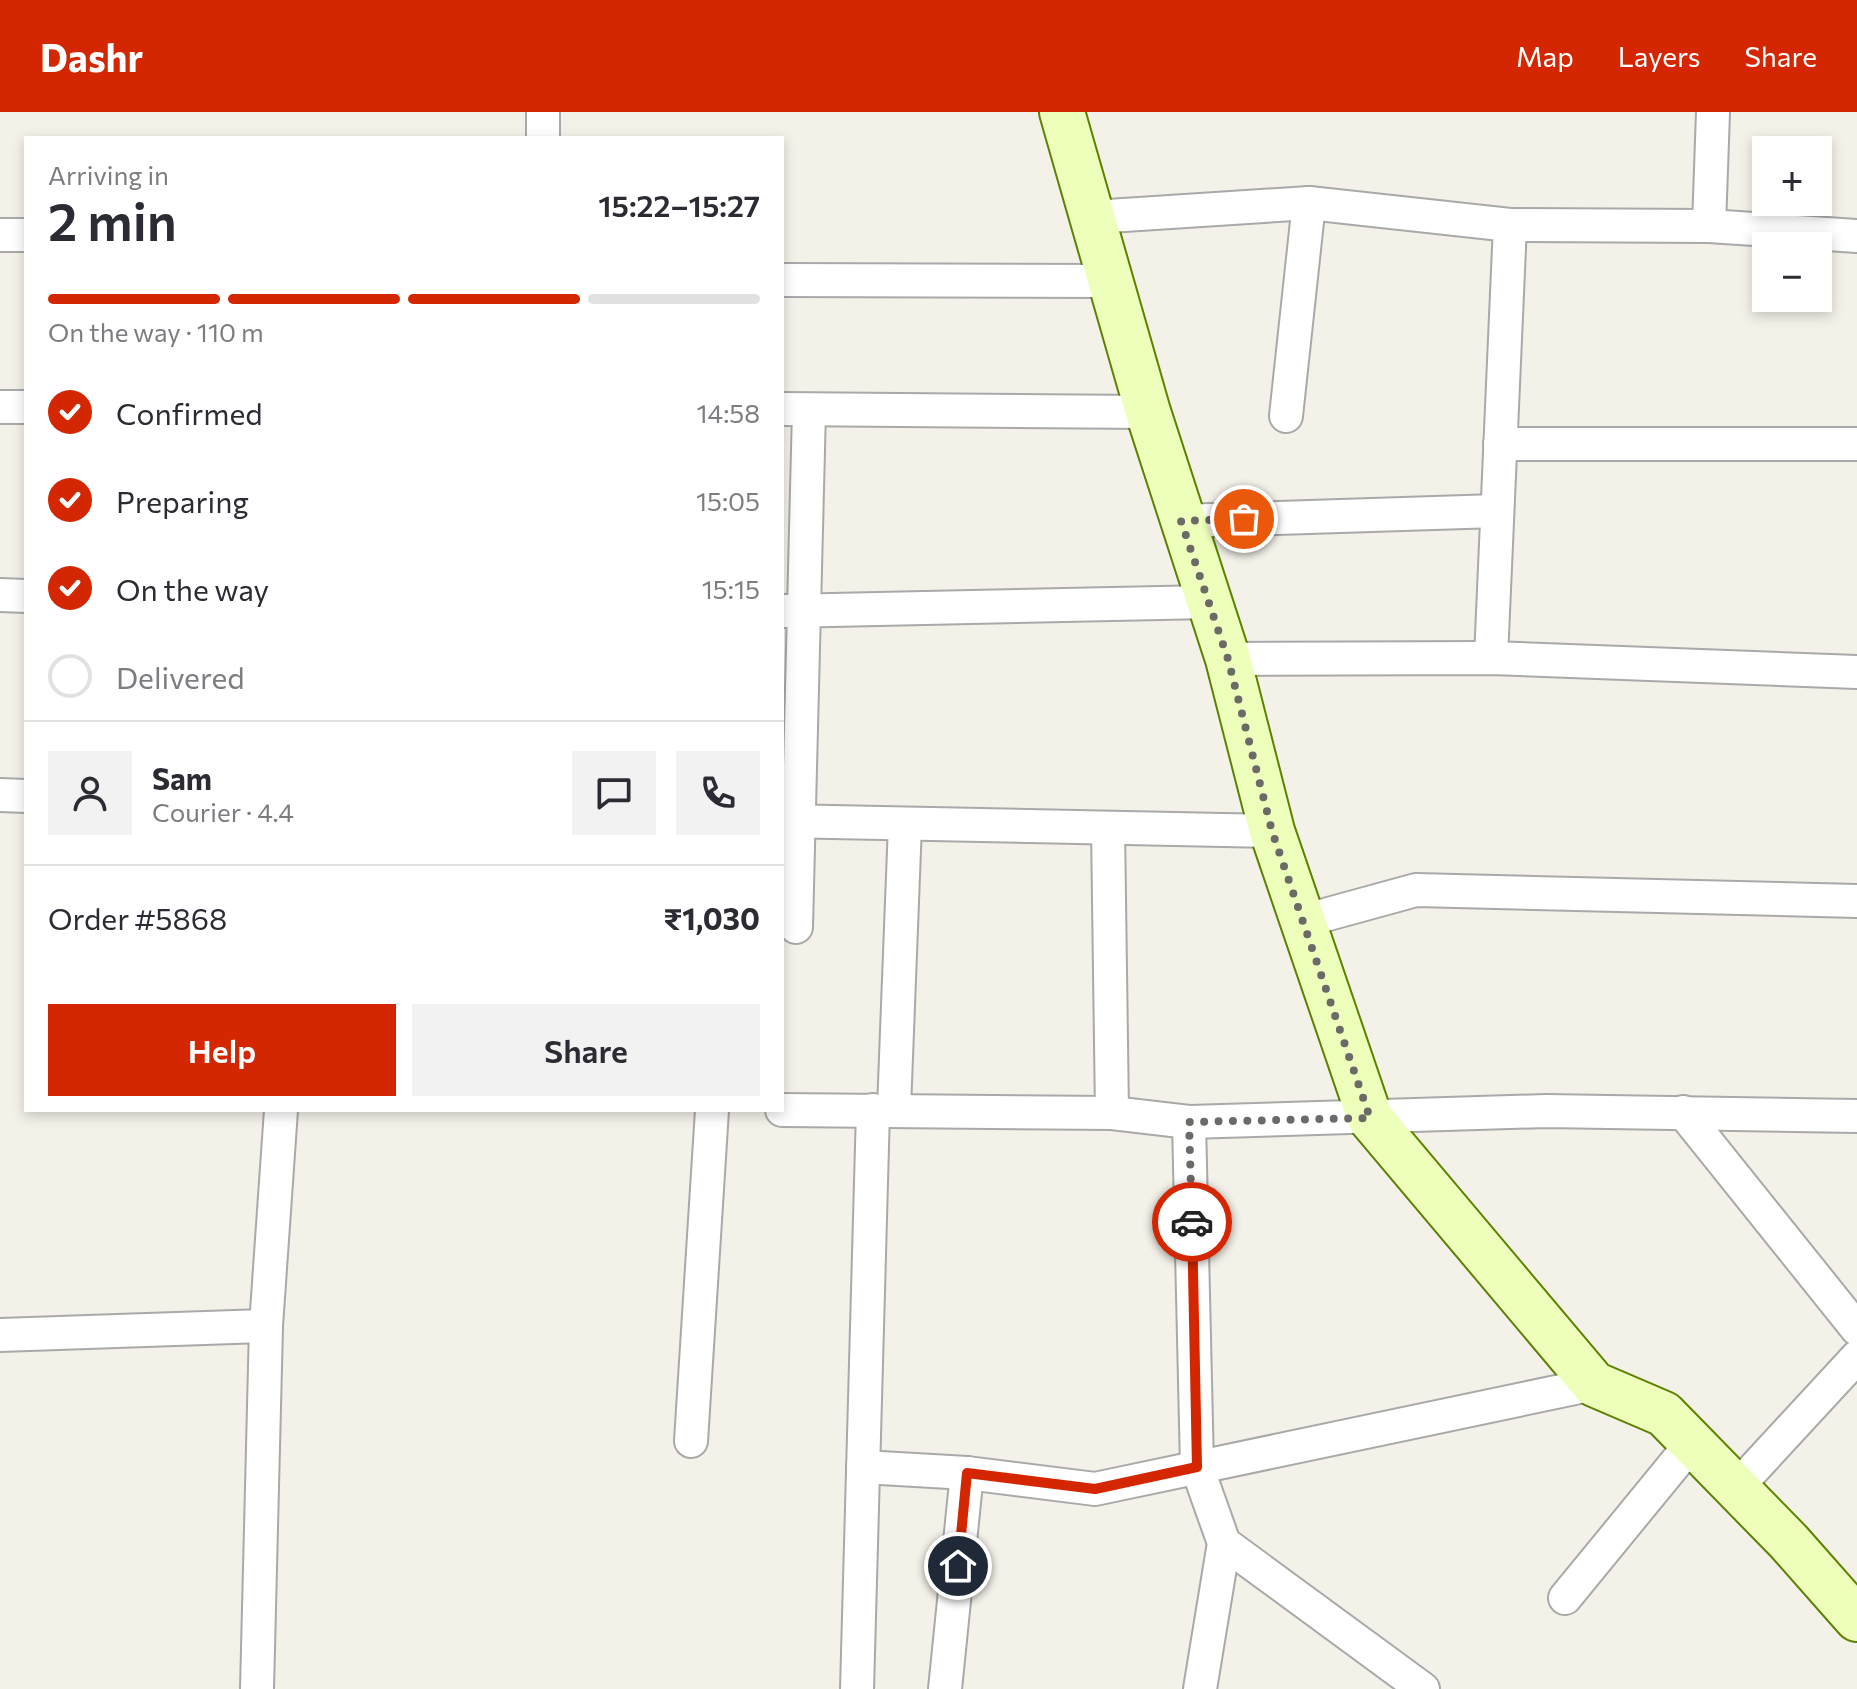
<!DOCTYPE html>
<meta charset="utf-8">
<style>
:root{--surface:#fff;--page:#f2f2f3;--text:#2b2b33;--muted:#7c7c81;--line:#e1e1e2;--accent:#d42600}
body{margin:0;font-family:Commissioner,sans-serif;background:var(--page);color:var(--text);height:100vh;display:flex;flex-direction:column;font-size:30px;white-space:nowrap}
*{box-sizing:border-box;margin:0}
p{font-size:26px;color:var(--muted)}
.icon{flex:none;width:44px;height:44px;fill:none;stroke:currentColor;stroke-width:2;stroke-linecap:round;stroke-linejoin:round}
.map{position:relative;flex:1;overflow:hidden}
.panel{position:absolute;left:24px;top:24px;width:760px;height:976px;display:flex;flex-direction:column;background:var(--surface);border-radius:0px;box-shadow:0 4px 12px #0003}
.panel>*{flex:none}
.tools{position:absolute;left:1752px;top:24px;display:grid;gap:16px}
.tools a{display:grid;place-items:center;width:80px;height:80px;border-radius:0px;background:var(--surface);box-shadow:0 4px 12px #0003;font-size:40px}
.pin{position:absolute;display:grid;place-items:center;width:68px;height:68px;color:#fff;margin:-34px;border:4px solid #fff;border-radius:50%;box-shadow:0 2px 8px #0007}
.courier{position:absolute;display:grid;place-items:center;width:80px;height:80px;margin:-40px;border:6px solid #d42600;border-radius:50%;background:#fff;color:#222;box-shadow:0 2px 10px #0007}
.summary em{font-style:normal;font-weight:600}
.summary div{display:flex;flex-direction:column-reverse}
.summary{display:flex;align-items:center;justify-content:space-between;height:136px;padding:0 24px}
h1{font-size:52px;font-weight:600;line-height:60px}
.bar{display:grid;grid-template-columns:repeat(4,1fr);gap:12px 8px;align-content:center;height:96px;padding:0 24px}
.bar i{height:10px;border-radius:6px;background:var(--line)}
.bar .active{background:var(--accent)}
.bar p{grid-column:span 4}
.line{display:flex;align-items:center;gap:20px;padding:0 24px;border-top:2px solid var(--line)}
.line div{flex:1}
.round{display:grid;place-items:center;flex:none;width:84px;height:84px;border-radius:0px;background:var(--page)}
ol{padding:0 24px;list-style:none}
li{display:flex;align-items:center;gap:24px;height:88px}
li p{margin-inline-start:auto}
li .icon{padding:8px;border-radius:50%;background:var(--accent);color:#fff;stroke-width:4}
li:last-child{color:var(--muted)}
li i{width:44px;height:44px;border:4px solid var(--line);border-radius:50%}
.button{display:flex;gap:16px;margin-top:auto;padding:16px 24px}
.button a{flex:1;height:92px;border-radius:0px;background:var(--accent);color:#fff;font-size:32px;font-weight:600;line-height:92px;text-align:center}
.button a+a{background:var(--page);color:var(--text)}
header{display:flex;align-items:center;gap:48px;box-sizing:border-box;height:112px;padding:0 40px;background:var(--accent);color:#fff}
header strong{font-size:38px}
nav{display:flex;gap:44px;margin-inline-start:auto;font-size:28px}
.map>svg:first-child{display:block}
.lines{fill:none;stroke-linecap:round;stroke-linejoin:round}
.street-casing{stroke:#a9a9a9;stroke-width:36}
.secondary-casing{stroke:#5c8200;stroke-width:48}
.street{stroke:#fff;stroke-width:32}
.secondary{stroke:#eefebb;stroke-width:44}
.done{stroke:#6b6a67;stroke-width:8;stroke-dasharray:0 14.4}
.route{stroke:#d42600;stroke-width:10}
</style>
<header>
<strong>Dashr</strong>
<nav><a>Map</a><a>Layers</a><a>Share</a></nav>
</header>
<div class="map">
<svg width="1857" height="1577" viewBox="0 0 1857 1577">
<rect width="100%" height="100%" fill="#f3f1e8"/>
<g class="lines">
<g class="street-casing">
<g id="street">
<polyline points="543,26 543,0"/>
<polyline points="1093,105 1309,91 1510,113 1709,114 1857,124"/>
<polyline points="1709,114 1713,0"/>
<polyline points="0,123 26,123"/>
<polyline points="782,168 1112,169"/>
<polyline points="0,295 26,295"/>
<polyline points="782,297 1148,300"/>
<polyline points="1286,304 1309,91"/>
<polyline points="1500,332 1857,332"/>
<polyline points="1181,409 1497,399"/>
<polyline points="0,483 26,484"/>
<polyline points="785,499 1209,490"/>
<polyline points="1491,546 1510,113"/>
<polyline points="1228,547 1491,546 1857,560"/>
<polyline points="0,683 26,684"/>
<polyline points="782,709 1272,719"/>
<polyline points="1108,716 1112,1001"/>
<polyline points="1303,809 1416,778 1857,789"/>
<polyline points="796,815 809,298"/>
<polyline points="894,997 905,712"/>
<polyline points="782,998 1112,1001 1189,1010 1546,999 1857,1004"/>
<polyline points="1683,1000 1857,1217"/>
<polyline points="1189,1010 1197,1355 1224,1431 1200,1577"/>
<polyline points="0,1223 266,1214"/>
<polyline points="691,1329 712,998"/>
<polyline points="863,1355 967,1361 1095,1377 1594,1272"/>
<polyline points="1736,1376 1857,1245"/>
<polyline points="1224,1431 1423,1577"/>
<polyline points="1565,1486 1692,1331"/>
<polyline points="257,1577 266,1214 281,998"/>
<polyline points="857,1577 873,998"/>
<polyline points="945,1577 967,1361"/>
</g>
</g>
<g class="secondary-casing">
<polyline id="secondary" points="1062,0 1148,300 1228,547 1272,719 1370,1006 1594,1272 1664,1302 1789,1430 1857,1507"/>
</g>
<use href="#street" class="street"/>
<use href="#secondary" class="secondary"/>
</g>
<g class="lines">
<polyline class="done" points="1192,1110 1189,1010 1370,1006 1272,719 1228,547 1181,409 1244,407"/>
<polyline class="route" points="958,1454 967,1361 1095,1377 1197,1355 1192,1110"/>
</g>
</svg>
<div class="tools">
<a>+</a>
<a>−</a>
</div>
<div class="pin" style="left:1244px;top:407px;background:#ea580c"><svg class="icon" aria-label="bag" viewBox="0 0 24 24"><path d="M5 8h14l-1 12H6zM9 8a3 3 0 0 1 6 0"/></svg></div>
<div class="pin" style="left:958px;top:1454px;background:#1f2937"><svg class="icon" aria-label="home" viewBox="0 0 24 24"><path d="M3 11l9-7 9 7M6 9v11h12V9"/></svg></div>
<div class="courier" style="left:1192px;top:1110px"><svg class="icon" aria-label="car" viewBox="0 0 24 24"><path d="M5 17H2v-5l4-1 3-4h7l3 4 3 1v5h-3M9 17h6M6 11h13"/><circle cx="7" cy="17" r="2"/><circle cx="17" cy="17" r="2"/></svg></div>
<section class="panel">
<div class="summary"><div><h1>2 min</h1><p>Arriving in</p></div><em>15:22–15:27</em></div>
<div class="bar"><i class="active"></i><i class="active"></i><i class="active"></i><i></i><p>On the way · 110 m</p></div>
<ol>
<li><svg class="icon" aria-label="check" viewBox="0 0 24 24"><path d="M5 12l5 5 9-10"/></svg>Confirmed<p>14:58</p></li>
<li><svg class="icon" aria-label="check" viewBox="0 0 24 24"><path d="M5 12l5 5 9-10"/></svg>Preparing<p>15:05</p></li>
<li><svg class="icon" aria-label="check" viewBox="0 0 24 24"><path d="M5 12l5 5 9-10"/></svg>On the way<p>15:15</p></li>
<li><i></i>Delivered</li>
</ol>
<div class="line" style="height:144px"><a class="round"><svg class="icon" aria-label="person" viewBox="0 0 24 24"><circle cx="12" cy="8" r="4"/><path d="M4 21q1-7 8-7t8 7"/></svg></a><div><b>Sam</b><p>Courier · 4.4</p></div><a class="round"><svg class="icon" aria-label="chat" viewBox="0 0 24 24"><path d="M4 5h16v11H9l-5 4z"/></svg></a><a class="round"><svg class="icon" aria-label="phone" viewBox="0 0 24 24"><path d="M5 4h4l2 5-3 2q2 4 5 5l2-3 5 2v4C11 20 4 13 5 4z"/></svg></a></div>
<div class="line" style="height:104px"><div>Order #5868</div><b>₹1,030</b></div>
<div class="button"><a>Help</a><a>Share</a></div>
</section>
</div>
